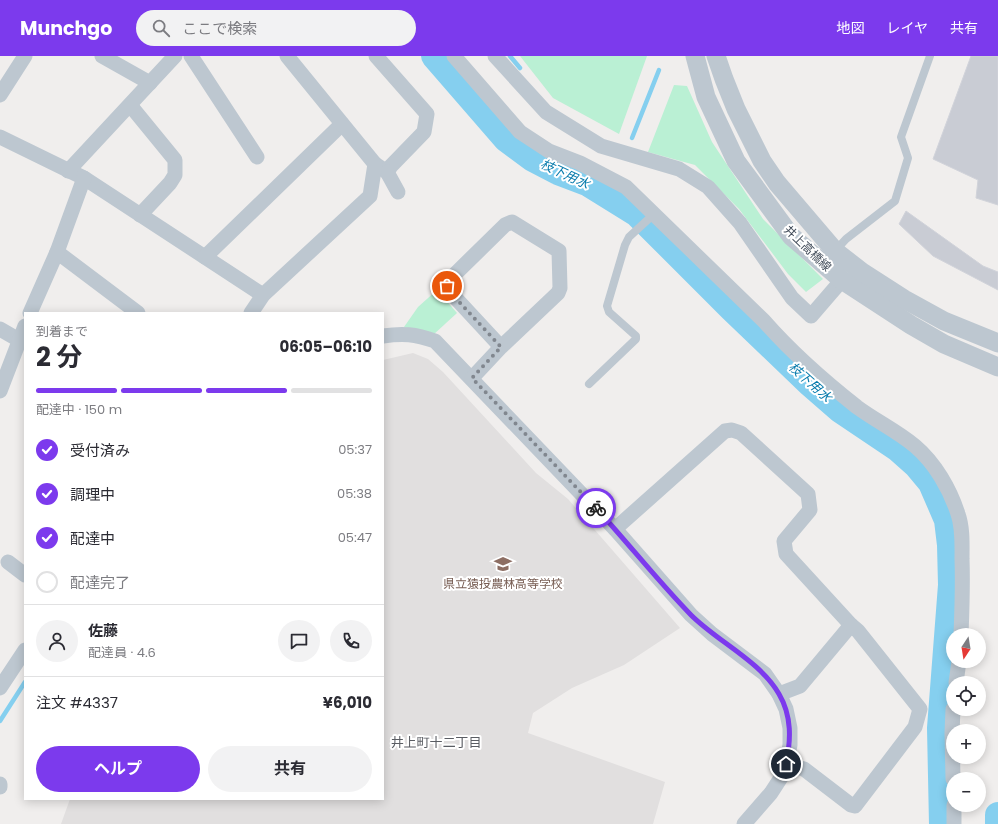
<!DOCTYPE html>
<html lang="ja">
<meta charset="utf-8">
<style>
:root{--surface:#fff;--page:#f2f2f3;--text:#2b2b33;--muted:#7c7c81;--line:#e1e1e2;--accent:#7c3aed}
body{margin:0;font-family:Poppins,"Noto Sans JP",sans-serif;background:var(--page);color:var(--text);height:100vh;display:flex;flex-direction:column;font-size:15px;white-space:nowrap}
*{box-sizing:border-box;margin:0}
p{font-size:13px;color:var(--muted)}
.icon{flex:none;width:22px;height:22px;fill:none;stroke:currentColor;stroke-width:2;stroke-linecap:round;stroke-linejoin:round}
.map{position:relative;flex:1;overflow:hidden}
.sheet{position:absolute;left:24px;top:256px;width:360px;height:488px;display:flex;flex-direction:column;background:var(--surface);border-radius:0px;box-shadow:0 2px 10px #0003}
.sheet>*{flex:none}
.needle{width:26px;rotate:192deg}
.tools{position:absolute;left:946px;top:572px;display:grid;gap:8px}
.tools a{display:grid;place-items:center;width:40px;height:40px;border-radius:50%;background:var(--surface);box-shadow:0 2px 10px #0003;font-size:20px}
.pin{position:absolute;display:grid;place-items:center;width:34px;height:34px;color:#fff;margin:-17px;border:2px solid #fff;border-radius:50%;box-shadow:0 1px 4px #0007}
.courier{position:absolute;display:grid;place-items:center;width:40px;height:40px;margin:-20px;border:3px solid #7c3aed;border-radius:50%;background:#fff;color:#222;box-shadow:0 1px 5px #0007}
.head em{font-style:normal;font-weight:700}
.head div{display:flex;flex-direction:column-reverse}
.head{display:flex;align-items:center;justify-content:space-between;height:68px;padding:0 12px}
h1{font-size:26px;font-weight:700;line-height:30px}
.bar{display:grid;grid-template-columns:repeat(4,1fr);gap:6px 4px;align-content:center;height:48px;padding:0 12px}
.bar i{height:5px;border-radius:3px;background:var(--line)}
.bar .active{background:var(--accent)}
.bar p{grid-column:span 4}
.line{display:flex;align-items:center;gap:10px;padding:0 12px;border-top:1px solid var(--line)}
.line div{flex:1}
.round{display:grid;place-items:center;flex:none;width:42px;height:42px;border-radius:21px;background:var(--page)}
ol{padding:0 12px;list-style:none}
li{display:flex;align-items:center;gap:12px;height:44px}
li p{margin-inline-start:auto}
li .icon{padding:4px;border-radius:50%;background:var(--accent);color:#fff;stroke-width:4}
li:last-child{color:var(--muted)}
li i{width:22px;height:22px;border:2px solid var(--line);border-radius:50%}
.cta{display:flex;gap:8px;margin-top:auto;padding:8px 12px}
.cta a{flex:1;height:46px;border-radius:24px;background:var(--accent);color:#fff;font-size:16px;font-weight:700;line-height:46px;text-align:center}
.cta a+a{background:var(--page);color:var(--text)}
header{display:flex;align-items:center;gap:24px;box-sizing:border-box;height:56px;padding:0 20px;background:var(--accent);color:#fff}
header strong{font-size:19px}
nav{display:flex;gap:22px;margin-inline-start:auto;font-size:14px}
.search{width:280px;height:36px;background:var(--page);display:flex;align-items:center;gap:10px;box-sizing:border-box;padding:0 14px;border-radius:22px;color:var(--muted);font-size:15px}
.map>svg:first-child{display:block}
.education{fill:#e1dfdf}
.green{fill:#baf0d4}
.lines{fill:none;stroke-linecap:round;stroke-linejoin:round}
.stream{stroke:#85cfef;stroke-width:4.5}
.river{stroke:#85cfef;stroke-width:26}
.building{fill:#c9ccd4;stroke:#d1d3da}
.service{stroke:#bdc7d0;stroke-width:8}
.minor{stroke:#bdc7d0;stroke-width:15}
.tertiary{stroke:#bdc7d0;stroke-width:19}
.done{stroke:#81878f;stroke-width:4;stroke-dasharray:0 7.2}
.route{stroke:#7c3aed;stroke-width:5}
.labels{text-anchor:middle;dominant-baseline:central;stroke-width:4;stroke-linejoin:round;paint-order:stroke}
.street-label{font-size:12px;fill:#454f5c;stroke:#fff}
.education-label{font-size:12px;fill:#785e54;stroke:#fff}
.water-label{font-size:13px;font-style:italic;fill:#077bac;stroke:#fff}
.neighbourhood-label{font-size:13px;fill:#5a5d63;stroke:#fff}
</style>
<header>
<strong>Munchgo</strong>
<div class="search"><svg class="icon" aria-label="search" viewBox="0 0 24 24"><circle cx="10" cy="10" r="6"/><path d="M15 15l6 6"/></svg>ここで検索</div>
<nav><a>地図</a><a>レイヤ</a><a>共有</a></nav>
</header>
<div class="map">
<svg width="998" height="768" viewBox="0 0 998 768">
<rect width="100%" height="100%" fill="#f0eeed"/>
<polygon class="education" points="413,297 428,303 443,316 536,417 568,443 680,572 624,609 572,632 533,657 528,677 665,726 653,768 61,768 70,743 383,743 383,304"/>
<g class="green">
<polygon points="520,0 647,0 619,78 553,42"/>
<polygon points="674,29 687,30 712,86 763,163 823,223 806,236 788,218 739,153 695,109 648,96"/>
<polygon points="437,234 457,257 433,279 404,271 418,251"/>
</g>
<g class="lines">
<g class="stream">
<polyline points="510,0 520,12"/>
<polyline points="632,82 659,14"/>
<polyline points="0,665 25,626"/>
</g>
<g class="river">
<polyline points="434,0 506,83 533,103 558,116 587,127 637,158 732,253 809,327 840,354 898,393 916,409 931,427 947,464 950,489 951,529 940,672 942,768"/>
<polyline points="998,768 998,759"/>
</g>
</g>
<g class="building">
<polygon points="971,0 998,0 998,149 976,142 978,124 933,103"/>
<polygon points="906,155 983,210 998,216 998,234 933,200 899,168"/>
</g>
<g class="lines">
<g class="service">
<polyline points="835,195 846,183 895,145 908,102 901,81 930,0"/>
<polyline points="589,328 636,283 636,280 609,256 607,250 625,189 629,181 654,158"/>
</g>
<g class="minor">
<polyline points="102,0 150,27"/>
<polyline points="191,0 257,101"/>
<path d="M454 0 520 76 549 95 580 107 626 131 764 265C792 297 824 325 857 351 876 365 897 375 915 390 935 407 950 433 958 458 963 472 962 489 962 503 963 529 962 554 961 579"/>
<polyline points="495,0 546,56 601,90 679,113 708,131 740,167 792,242 811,260 842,224"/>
<polyline points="0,39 25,0"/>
<polyline points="130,49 175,104 175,119 170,127 140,159"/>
<polyline points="0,81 84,122 263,239"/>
<polyline points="375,108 387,116 391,110 424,76 427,58 376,0"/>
<polyline points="68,115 175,0"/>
<polyline points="387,116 398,136"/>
<polyline points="57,196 138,257"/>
<polyline points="205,201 342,68"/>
<polyline points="30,257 57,196 84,122"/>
<polyline points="251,257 263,239 370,140 375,108 287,0"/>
<polyline points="0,273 19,284"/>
<path d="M383 280C403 277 415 278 435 285L615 473 691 559 712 578 765 618 779 638 786 653 790 672V689L786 708 782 720 771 737 744 768"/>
<polyline points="472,322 501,291 558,237 560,232 559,195 512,166 505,169 449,224 447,230 450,236 501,291"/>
<polyline points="0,335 25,270"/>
<polyline points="615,473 725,375 732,374 741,377 808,438 810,454 784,485 786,498 851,569 800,630 779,638"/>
<polyline points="8,506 25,519"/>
<polyline points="956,627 959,605"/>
<polyline points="0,632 25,594"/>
<polyline points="953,653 952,677 953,723"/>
<polyline points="786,708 804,713 851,749 855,750 915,671 920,653 858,575 851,569"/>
<polyline points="0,728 0,731"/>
<polyline points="954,749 954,768"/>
</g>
<g class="tertiary">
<polyline points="695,0 706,41 736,105 791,180 842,224 911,269 944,288 998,311"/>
<polyline points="716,0 724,23 736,53 762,105 777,127 835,195 862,216 904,243 944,265 998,287"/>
</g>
</g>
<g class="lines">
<polyline class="done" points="447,230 450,236 501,291 472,322 596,452"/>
<path class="route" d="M596 452C628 487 658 525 691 559 718 586 760 605 779 638 792 660 791 684 786 708"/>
</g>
<defs>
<g id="school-bare" transform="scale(1.38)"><path d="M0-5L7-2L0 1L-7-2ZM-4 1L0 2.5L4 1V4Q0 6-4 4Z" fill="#8d6e63" stroke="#fff" stroke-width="2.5" paint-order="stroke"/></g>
</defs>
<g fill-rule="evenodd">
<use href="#school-bare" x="503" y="508"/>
</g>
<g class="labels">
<g class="street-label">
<text transform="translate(808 192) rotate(44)">井上高橋線</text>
</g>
<g class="education-label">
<text x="503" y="527">県立猿投農林高等学校</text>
</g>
<g class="water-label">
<text transform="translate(565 118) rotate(25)">枝下用水</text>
<text transform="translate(810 326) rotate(42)">枝下用水</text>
</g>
<g class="neighbourhood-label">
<text x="436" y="686">井上町十二丁目</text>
</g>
</g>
</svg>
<div class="tools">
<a><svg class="needle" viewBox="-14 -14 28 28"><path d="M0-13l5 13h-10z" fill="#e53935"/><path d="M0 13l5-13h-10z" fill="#7c7c81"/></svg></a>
<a><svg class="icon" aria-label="locate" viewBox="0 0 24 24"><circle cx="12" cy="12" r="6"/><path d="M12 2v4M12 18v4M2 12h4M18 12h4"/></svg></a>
<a>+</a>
<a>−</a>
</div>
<div class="pin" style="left:447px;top:230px;background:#ea580c"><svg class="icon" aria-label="bag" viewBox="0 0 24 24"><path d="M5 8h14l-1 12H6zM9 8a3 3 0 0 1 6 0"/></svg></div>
<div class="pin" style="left:786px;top:708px;background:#1f2937"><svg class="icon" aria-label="home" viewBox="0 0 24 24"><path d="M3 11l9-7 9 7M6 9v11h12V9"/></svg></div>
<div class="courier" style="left:596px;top:452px"><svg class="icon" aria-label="bike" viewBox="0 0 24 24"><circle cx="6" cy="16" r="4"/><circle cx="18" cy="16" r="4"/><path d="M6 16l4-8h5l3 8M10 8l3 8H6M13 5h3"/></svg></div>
<section class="sheet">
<div class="head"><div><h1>2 分</h1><p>到着まで</p></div><em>06:05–06:10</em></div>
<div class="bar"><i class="active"></i><i class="active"></i><i class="active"></i><i></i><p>配達中 · 150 m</p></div>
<ol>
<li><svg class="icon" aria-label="check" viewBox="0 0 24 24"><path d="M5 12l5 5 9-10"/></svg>受付済み<p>05:37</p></li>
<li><svg class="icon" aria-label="check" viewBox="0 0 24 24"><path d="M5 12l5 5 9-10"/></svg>調理中<p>05:38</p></li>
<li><svg class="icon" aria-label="check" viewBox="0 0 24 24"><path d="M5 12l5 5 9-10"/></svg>配達中<p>05:47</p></li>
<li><i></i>配達完了</li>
</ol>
<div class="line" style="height:72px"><a class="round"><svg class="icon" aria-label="person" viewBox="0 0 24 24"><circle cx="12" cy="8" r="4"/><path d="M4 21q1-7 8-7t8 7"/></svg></a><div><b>佐藤</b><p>配達員 · 4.6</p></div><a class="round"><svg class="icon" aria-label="chat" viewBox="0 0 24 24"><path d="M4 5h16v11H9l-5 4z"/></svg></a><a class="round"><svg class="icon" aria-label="phone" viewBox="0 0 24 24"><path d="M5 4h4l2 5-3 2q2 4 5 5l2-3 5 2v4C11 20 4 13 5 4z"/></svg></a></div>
<div class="line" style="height:52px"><div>注文 #4337</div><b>¥6,010</b></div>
<div class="cta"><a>ヘルプ</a><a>共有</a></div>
</section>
</div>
